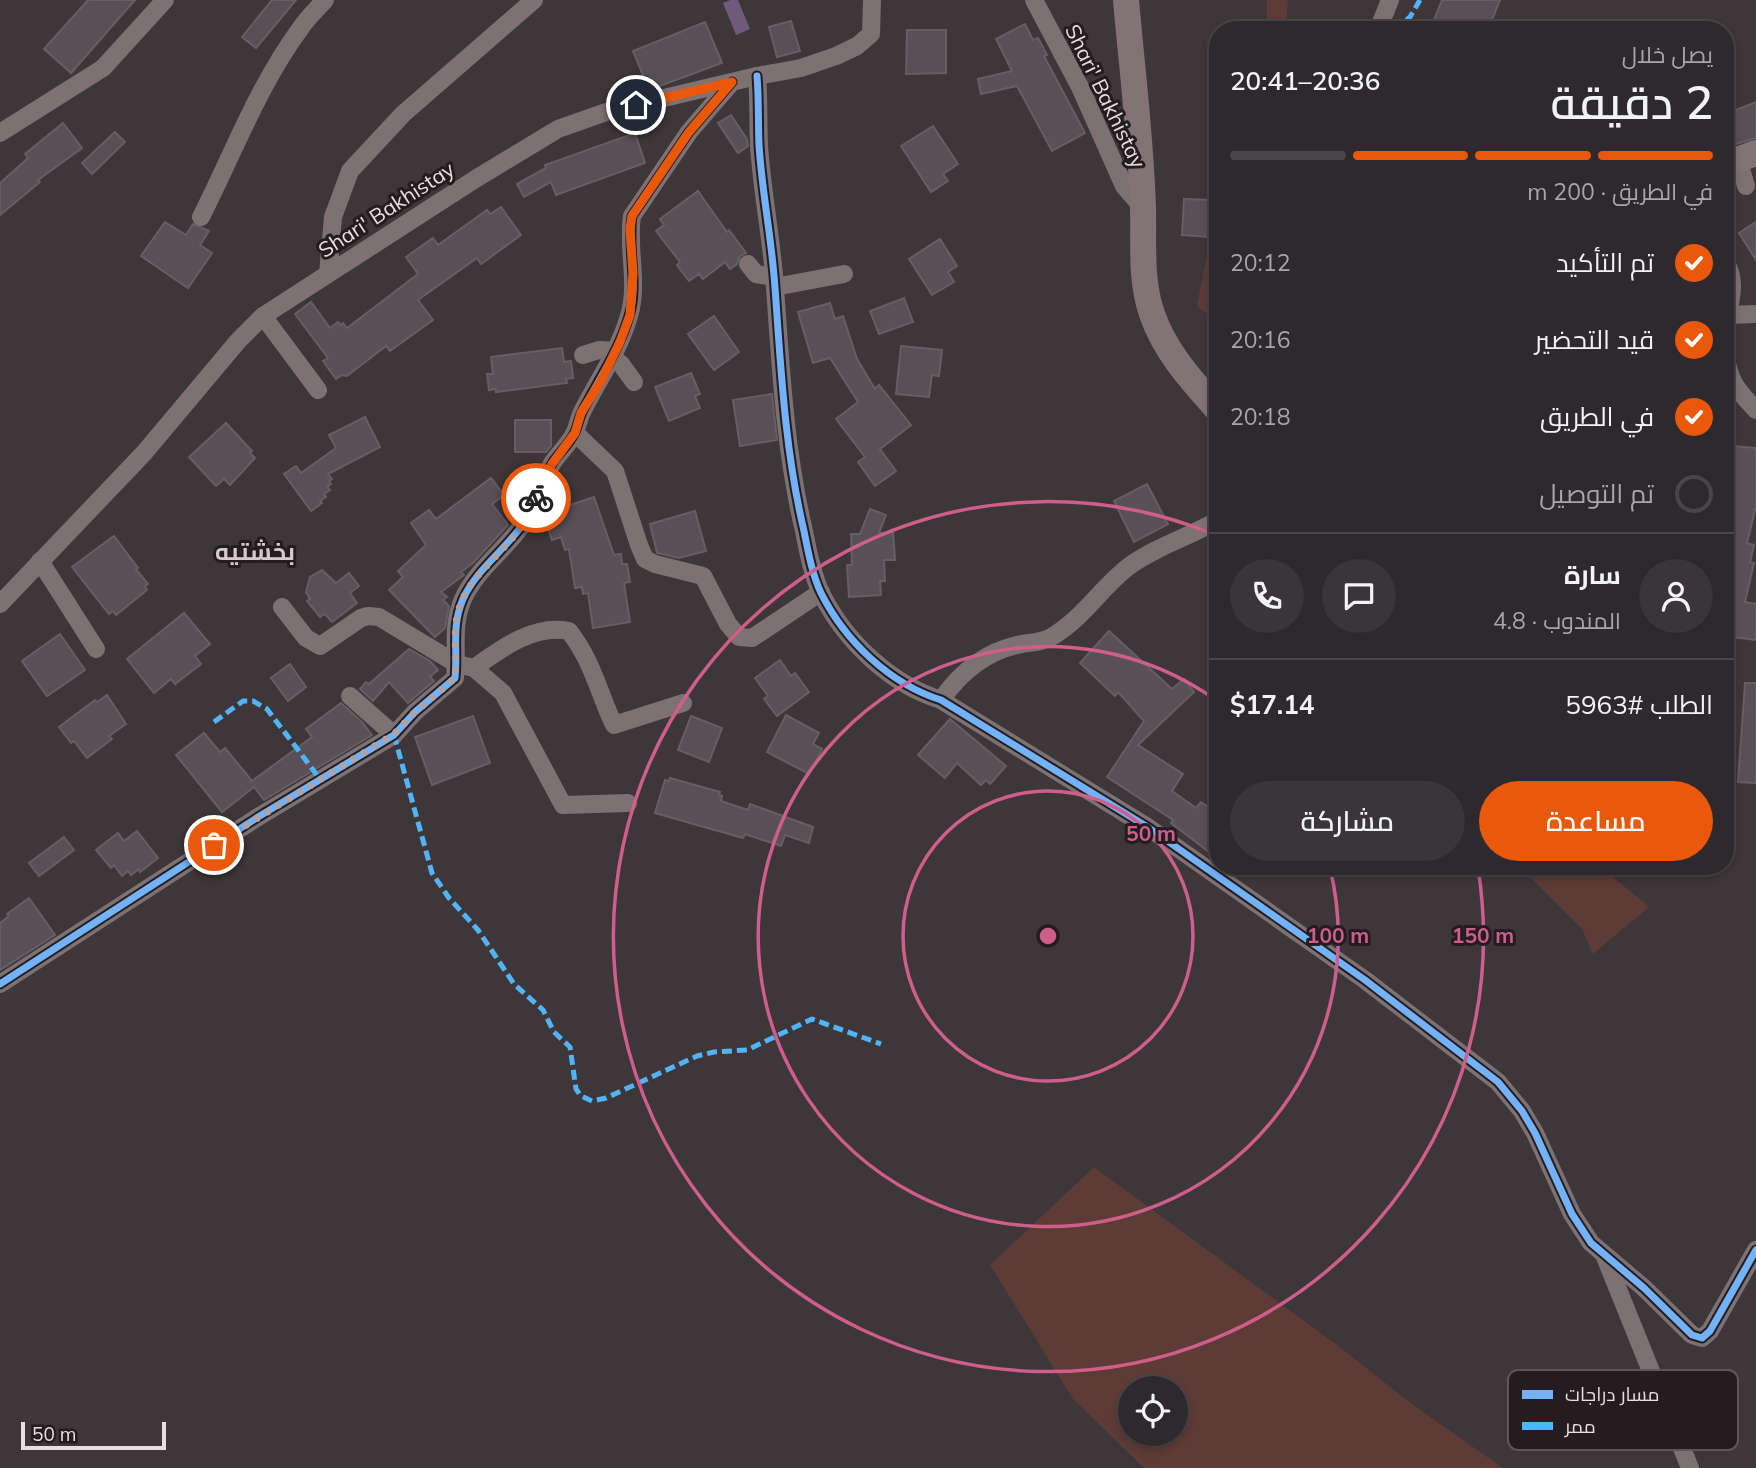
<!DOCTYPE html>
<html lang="ar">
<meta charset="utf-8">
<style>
:root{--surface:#2e292c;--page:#3a3538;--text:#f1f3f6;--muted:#a7a6a9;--line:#494548;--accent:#ea580c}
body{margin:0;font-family:Mulish,Cairo,sans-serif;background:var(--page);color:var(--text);direction:rtl;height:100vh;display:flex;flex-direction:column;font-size:26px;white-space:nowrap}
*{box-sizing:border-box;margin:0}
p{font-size:23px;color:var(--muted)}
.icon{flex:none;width:38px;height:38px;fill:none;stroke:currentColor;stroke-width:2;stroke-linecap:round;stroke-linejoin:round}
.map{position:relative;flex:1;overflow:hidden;direction:ltr}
.details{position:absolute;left:1209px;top:21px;width:525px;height:854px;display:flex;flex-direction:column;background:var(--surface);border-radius:28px;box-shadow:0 4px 10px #0003,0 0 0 2px var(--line);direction:rtl}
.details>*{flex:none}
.tools{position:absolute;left:1118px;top:1376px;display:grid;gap:14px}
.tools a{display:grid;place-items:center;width:70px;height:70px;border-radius:50%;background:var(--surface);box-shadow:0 4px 10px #0003,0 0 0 2px var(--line);font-size:35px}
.scale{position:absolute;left:21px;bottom:18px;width:145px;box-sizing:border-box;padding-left:7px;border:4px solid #e7dfe2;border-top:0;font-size:19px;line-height:24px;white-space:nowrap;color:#e7dfe2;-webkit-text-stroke:5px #231d20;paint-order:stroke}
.pin{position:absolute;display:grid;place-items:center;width:60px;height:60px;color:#fff;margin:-30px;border:4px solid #fff;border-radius:50%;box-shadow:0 2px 7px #0007}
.courier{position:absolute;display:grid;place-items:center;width:70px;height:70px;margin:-35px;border:5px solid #ea580c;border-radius:50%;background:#fff;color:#222;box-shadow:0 2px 9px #0007}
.headline em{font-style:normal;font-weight:600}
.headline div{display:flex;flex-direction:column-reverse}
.headline{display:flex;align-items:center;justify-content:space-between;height:119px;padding:0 21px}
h1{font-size:46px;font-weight:600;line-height:52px}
.bar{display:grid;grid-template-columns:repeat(4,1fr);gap:10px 7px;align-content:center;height:84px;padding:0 21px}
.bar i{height:9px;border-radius:5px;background:var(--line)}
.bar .active{background:var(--accent)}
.bar p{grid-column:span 4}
.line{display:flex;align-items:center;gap:18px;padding:0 21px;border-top:2px solid var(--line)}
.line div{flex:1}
.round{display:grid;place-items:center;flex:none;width:74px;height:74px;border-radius:37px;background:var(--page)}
ol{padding:0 21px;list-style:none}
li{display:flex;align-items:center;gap:21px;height:77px}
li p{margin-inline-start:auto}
li .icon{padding:7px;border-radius:50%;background:var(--accent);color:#fff;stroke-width:4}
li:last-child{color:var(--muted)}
li i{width:38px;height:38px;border:4px solid var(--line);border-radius:50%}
.cta{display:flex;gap:14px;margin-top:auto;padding:14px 21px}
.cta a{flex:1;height:80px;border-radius:42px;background:var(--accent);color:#fff;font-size:28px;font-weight:600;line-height:80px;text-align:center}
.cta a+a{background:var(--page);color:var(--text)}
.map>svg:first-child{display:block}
.green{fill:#5d3b36;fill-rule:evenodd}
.water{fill:#6e5b7a}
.building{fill:#585056;stroke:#645f62;stroke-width:2}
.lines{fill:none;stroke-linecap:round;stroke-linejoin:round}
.street{stroke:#7e7173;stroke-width:18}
.secondary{stroke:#827376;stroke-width:26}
.quiet{stroke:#52b3f8;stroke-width:5;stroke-dasharray:10 5;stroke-linecap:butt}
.cycleway-casing{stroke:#231d20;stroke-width:11}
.cycleway{stroke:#73b2f8;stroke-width:7}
.done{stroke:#aca4a7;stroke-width:7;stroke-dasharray:0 12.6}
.route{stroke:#ea580c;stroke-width:9}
.ring{fill:none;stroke:#cf5e8a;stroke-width:3.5}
.labels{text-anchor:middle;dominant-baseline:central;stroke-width:6;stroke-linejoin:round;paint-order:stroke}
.street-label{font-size:21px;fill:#e7dfe2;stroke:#231d20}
.quarter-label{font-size:24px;font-weight:bold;fill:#d7c8ce;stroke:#231d20}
.key{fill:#231d20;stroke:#5e575a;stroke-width:2}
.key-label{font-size:19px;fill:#e7dfe2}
.centre{fill:#cf5e8a;stroke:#231d20;stroke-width:3.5}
.ring-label{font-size:21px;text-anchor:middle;font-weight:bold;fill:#cf5e8a;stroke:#231d20;stroke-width:6;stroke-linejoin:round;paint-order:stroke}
</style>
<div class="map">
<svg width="1756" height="1468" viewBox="0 0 1756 1468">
<rect width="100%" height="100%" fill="#3d373a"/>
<g class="green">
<polygon points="1267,0 1288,0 1286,30 1267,30"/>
<polygon points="1218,223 1218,323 1197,306 1209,244"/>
<polygon points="1519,866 1600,866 1649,907 1593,954 1582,929"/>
<path d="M1094 1167 1337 1345 1412 1404 1503 1468H1144L1073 1399 990 1265ZM1130 1388H1176V1433H1130Z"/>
</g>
<polygon class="water" points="730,0 738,0 750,29 736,35 723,3"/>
<g class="building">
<polygon points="88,0 135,0 71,73 44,49"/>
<polygon points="272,0 296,0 256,48 242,37"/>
<polygon points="1442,0 1500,0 1488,30 1441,30 1444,24 1434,20"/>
<polygon points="791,21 800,51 777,57 769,27"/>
<polygon points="705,22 722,63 649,90 633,51"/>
<polygon points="1025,24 1033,40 1038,38 1047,55 1044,56 1085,133 1052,151 1017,86 981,94 978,79 1012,71 996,39"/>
<polygon points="907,30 946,30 946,73 906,74"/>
<polygon points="1756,102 1756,138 1727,147 1726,114"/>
<polygon points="731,115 747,139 748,146 738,153 718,123"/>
<polygon points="63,123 82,148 38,180 40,182 0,215 0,183 28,158 25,154"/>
<polygon points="933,126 958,164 943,174 948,181 931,192 901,146"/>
<polygon points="115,132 125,142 92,174 82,163"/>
<polygon points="635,133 645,163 556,195 551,182 524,197 517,184 546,168 545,165"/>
<polygon points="698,191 727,232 729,230 746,253 740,256 737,264 730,269 725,262 703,279 699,274 689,281 677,265 680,262 656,231 664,225 660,219"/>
<polygon points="1184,199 1211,200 1209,237 1182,235"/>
<polygon points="501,207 521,235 481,264 477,258 418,300 433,320 390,351 386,346 347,376 342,375 336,379 323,361 328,358 295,314 311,302 330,328 338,322 341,325 343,323 347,328 418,274 406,257 433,238 438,245 487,210 490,214"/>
<polygon points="165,222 186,235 193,224 209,231 200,245 212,253 188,288 141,256"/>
<polygon points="1756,222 1756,260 1739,233"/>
<polygon points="940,239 957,266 948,272 954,282 932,295 909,259"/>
<polygon points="904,298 913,322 879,334 870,311"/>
<polygon points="830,303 835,319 843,316 857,359 875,389 879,385 911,425 880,449 896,471 875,486 858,462 865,457 836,419 858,402 830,358 813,363 798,312"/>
<polygon points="714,316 739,352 714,370 688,334"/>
<polygon points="901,346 942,350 939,376 932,375 929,397 896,394"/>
<polygon points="562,348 564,362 571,361 572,369 573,378 566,379 567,383 496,392 496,389 489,390 487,374 493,374 491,357"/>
<polygon points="691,373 700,394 695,396 700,408 669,421 655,387"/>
<polygon points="772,394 777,440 740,446 733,400"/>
<polygon points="365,417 380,447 328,474 332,479 329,481 331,484 327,486 330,490 324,494 326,497 320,501 322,503 311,511 284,474 296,466 301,473 336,448 329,435"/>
<polygon points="515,420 551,420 551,446 546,452 515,452"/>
<polygon points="226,423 252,451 250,453 255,458 230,485 224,479 216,486 189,457"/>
<polygon points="1732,446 1756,448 1756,506 1747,543 1754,545 1750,562 1754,563 1745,602 1756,604 1756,640 1726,636 1726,562 1735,524 1726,521 1726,494 1728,494"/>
<polygon points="491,478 504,495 492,504 508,525 473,563 461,572 464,575 441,592 447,597 443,600 449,606 445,628 435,637 389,590 403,577 398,571 426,545 411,523 429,510 436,519"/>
<polygon points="1147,484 1168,524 1134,542 1114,501"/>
<polygon points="594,497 614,555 621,554 622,564 627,564 630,582 624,583 630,622 593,628 588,593 583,594 582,587 575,588 569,549 565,550 561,537 552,540 544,517 550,514 549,512"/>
<polygon points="870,509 886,515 879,533 893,532 895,560 884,560 885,581 880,581 881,595 849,597 847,565 852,565 851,534 860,534"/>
<polygon points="695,511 706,551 679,558 657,553 650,524"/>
<polygon points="114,536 138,568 136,569 148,584 145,586 147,590 116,615 113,611 109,614 72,567"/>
<polygon points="322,570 336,583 349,573 359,586 350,593 357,603 332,622 325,614 320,617 307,601 310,599 306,592 310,577"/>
<polygon points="184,613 210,644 195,656 201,664 175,684 171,679 154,693 127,659"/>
<polygon points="1109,631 1172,689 1184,679 1194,692 1138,745 1183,774 1172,791 1196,808 1201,802 1218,814 1218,859 1171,823 1173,820 1107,777 1144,721 1118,692 1115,696 1080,663"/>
<polygon points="60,634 85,670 47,696 22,661"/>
<polygon points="409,649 430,661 438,670 430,677 434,681 408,703 389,682 373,701 360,689 366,682 369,684"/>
<polygon points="780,660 791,676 795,673 809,692 777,716 764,699 768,696 755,678"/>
<polygon points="290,664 306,687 288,701 271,678"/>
<polygon points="1745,683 1756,683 1756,783 1738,782"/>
<polygon points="107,695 126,724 109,736 112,739 87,758 74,741 71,743 59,727 95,700 97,702"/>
<polygon points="341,703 362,722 372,735 264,800 254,787 222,812 176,755 204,733 220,752 225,748 252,781 312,737 306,729"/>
<polygon points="786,715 819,733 813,744 822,749 809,774 767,752"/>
<polygon points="473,716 490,763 432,785 415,737"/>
<polygon points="691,716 722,728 709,762 678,750"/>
<polygon points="950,719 1006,766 990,784 986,780 981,785 957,763 945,778 918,755"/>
<polygon points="670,778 720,792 719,795 722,796 721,801 748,810 750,804 813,827 809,843 785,835 781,846 745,834 743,838 655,813 665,780 669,781"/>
<polygon points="137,831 158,858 140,872 139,869 131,875 128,871 122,876 114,865 111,868 96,850 118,833 124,841"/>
<polygon points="64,837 74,850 39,876 29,863"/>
<polygon points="29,898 55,935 0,970 0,923 9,916 7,914"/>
</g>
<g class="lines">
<g class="street">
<polyline points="1034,0 1080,87 1124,186 1143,208"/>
<polyline points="1378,30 1390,0"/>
<path d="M757 76C759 99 758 122 759 145 762 193 772 240 775 288 781 370 785 451 804 531 808 551 812 574 821 593 845 641 890 684 941 700L1149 828 1365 980 1498 1082 1522 1111 1535 1133 1572 1214 1591 1243 1644 1288 1692 1335 1702 1338 1710 1331 1756 1250"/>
<polyline points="0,133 103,68 165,0"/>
<polyline points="1738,159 1746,186"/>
<path d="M201 217C233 154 258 86 300 29 307 18 317 9 325 0"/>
<path d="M1726 263C1739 286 1727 306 1726 331"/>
<polyline points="748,264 756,274 774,277"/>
<polyline points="328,274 333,217 350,171 403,114 534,0"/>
<polyline points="775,287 844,274"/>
<polyline points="1726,315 1756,314"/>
<polyline points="263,316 318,390"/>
<polyline points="583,355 599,350 615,351"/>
<path d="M1726 355C1728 381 1739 392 1756 410"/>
<polyline points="612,357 621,364 634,382"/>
<polyline points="575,433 615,471 639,545 645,559 655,564 703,576 728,624 739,637 752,638 821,592"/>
<polyline points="40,561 96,649"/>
<polyline points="0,604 144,453 238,341 263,316 477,178 558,129 609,111 757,76 801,68 836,56 857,46 871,34 872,0"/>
<polyline points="282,607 306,638 320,646 361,618 368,616 379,617 457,664 474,668 503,693 563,805 628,803"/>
<path d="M474 668C502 648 534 624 569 631 593 662 598 691 614 725L683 703"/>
<polyline points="350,696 394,735"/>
<path d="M941 700C960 673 985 652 1017 645 1030 642 1042 643 1053 636 1083 618 1101 588 1128 567 1155 547 1189 537 1218 520"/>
<path d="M0 984 258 817 394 735 415 712 455 678C458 650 451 627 463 599 476 570 505 550 523 524 536 505 541 482 553 462 560 452 570 443 575 432 578 425 579 418 582 412 598 380 619 351 629 316 639 284 627 249 632 216L689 132 732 82"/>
<polyline points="1605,1257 1690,1468"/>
</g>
<g class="secondary">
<path d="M1126 0C1132 69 1141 139 1143 208 1144 244 1140 279 1152 314 1165 352 1192 381 1218 410"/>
<polyline points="1726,164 1756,153"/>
</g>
<g class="quiet">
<polyline points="1395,30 1410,17 1420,0"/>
<polyline points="214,722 243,701 253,701 267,709 320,779"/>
<polyline points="394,735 432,873 449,898 478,930 514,984 543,1010 554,1032 570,1047 576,1089 581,1096 592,1101 606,1098 697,1056 714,1052 747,1050 812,1019 881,1044"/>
</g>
<g class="cycleway-casing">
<g id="cycleway">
<path d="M757 76C759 99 758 122 759 145 762 193 772 240 775 288 781 370 785 451 804 531 808 551 812 574 821 593 845 641 890 684 941 700L1149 828 1365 980 1498 1082 1522 1111 1535 1133 1572 1214 1591 1243 1644 1288 1692 1335 1702 1338 1710 1331 1756 1250"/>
<path d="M0 984 258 817 394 735 415 712 455 678C458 650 451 627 463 599 476 570 505 550 523 524 536 505 541 482 553 462 560 452 570 443 575 432 578 425 579 418 582 412 598 380 619 351 629 316 639 284 627 249 632 216L689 132 732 82"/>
</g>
</g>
<use href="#cycleway" class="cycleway"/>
</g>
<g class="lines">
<path class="done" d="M214 845 394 734 415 712 455 678C458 651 450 625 463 598 477 569 507 550 524 522 528 515 532 506 536 498"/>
<polyline class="route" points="536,498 552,464 575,433 581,413 601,381 620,342 630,315 633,273 630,229 632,216 689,132 732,82 636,105"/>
</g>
<g class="ring">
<circle cx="1048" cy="936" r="145"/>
<path d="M1330 868A290 290 0 1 1 1216 700"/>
<path d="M1478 868A435 435 0 1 1 1218 536"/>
</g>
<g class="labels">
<g class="street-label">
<text transform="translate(1106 96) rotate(64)">Shari' Bakhistay</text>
<text transform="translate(386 209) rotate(-33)">Shari' Bakhistay</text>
</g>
<g class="quarter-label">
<text x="255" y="551">بخشتيه</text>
</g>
</g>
<rect x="1508" y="1370" width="230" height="80" rx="10" class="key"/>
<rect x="1522" y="1390" width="31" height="9" fill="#73b2f8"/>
<rect x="1522" y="1422" width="31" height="8" fill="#52b3f8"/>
<g class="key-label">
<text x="1565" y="1401">مسار دراجات</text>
<text x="1565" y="1433">ممر</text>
</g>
<circle cx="1048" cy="936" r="10" class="centre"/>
<g class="ring-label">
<text x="1151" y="841">50 m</text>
<text x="1338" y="943">100 m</text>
<text x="1483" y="943">150 m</text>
</g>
</svg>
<div class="tools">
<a><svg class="icon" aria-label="locate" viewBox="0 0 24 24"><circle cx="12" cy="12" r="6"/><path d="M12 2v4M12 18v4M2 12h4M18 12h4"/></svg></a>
</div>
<div class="scale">50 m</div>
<div class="pin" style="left:214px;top:845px;background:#ea580c"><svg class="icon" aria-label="bag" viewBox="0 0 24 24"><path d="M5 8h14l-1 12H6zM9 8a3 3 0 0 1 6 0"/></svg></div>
<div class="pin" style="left:636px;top:105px;background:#1f2937"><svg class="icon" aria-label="home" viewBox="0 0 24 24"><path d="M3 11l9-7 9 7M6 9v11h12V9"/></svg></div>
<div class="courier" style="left:536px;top:498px"><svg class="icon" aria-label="bike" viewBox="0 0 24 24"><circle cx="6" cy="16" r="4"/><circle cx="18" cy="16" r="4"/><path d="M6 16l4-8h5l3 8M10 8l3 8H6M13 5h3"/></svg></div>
<section class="details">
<div class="headline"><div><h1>2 دقيقة</h1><p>يصل خلال</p></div><em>20:36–20:41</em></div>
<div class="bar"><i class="active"></i><i class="active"></i><i class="active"></i><i></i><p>في الطريق · 200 m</p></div>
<ol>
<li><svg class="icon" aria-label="check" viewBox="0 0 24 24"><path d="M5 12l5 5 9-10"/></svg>تم التأكيد<p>20:12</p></li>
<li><svg class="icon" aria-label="check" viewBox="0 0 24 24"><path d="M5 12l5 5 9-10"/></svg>قيد التحضير<p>20:16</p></li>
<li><svg class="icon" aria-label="check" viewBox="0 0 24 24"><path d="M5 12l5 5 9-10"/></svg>في الطريق<p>20:18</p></li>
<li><i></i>تم التوصيل</li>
</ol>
<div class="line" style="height:126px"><a class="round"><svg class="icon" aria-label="person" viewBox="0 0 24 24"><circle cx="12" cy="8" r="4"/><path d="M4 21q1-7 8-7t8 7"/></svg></a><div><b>سارة</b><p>المندوب · 4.8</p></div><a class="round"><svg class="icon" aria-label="chat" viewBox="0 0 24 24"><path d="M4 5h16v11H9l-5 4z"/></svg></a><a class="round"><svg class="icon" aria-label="phone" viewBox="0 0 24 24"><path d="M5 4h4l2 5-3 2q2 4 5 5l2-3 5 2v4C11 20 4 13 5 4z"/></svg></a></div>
<div class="line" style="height:91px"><div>الطلب #5963</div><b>$17.14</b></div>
<div class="cta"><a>مساعدة</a><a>مشاركة</a></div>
</section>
</div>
